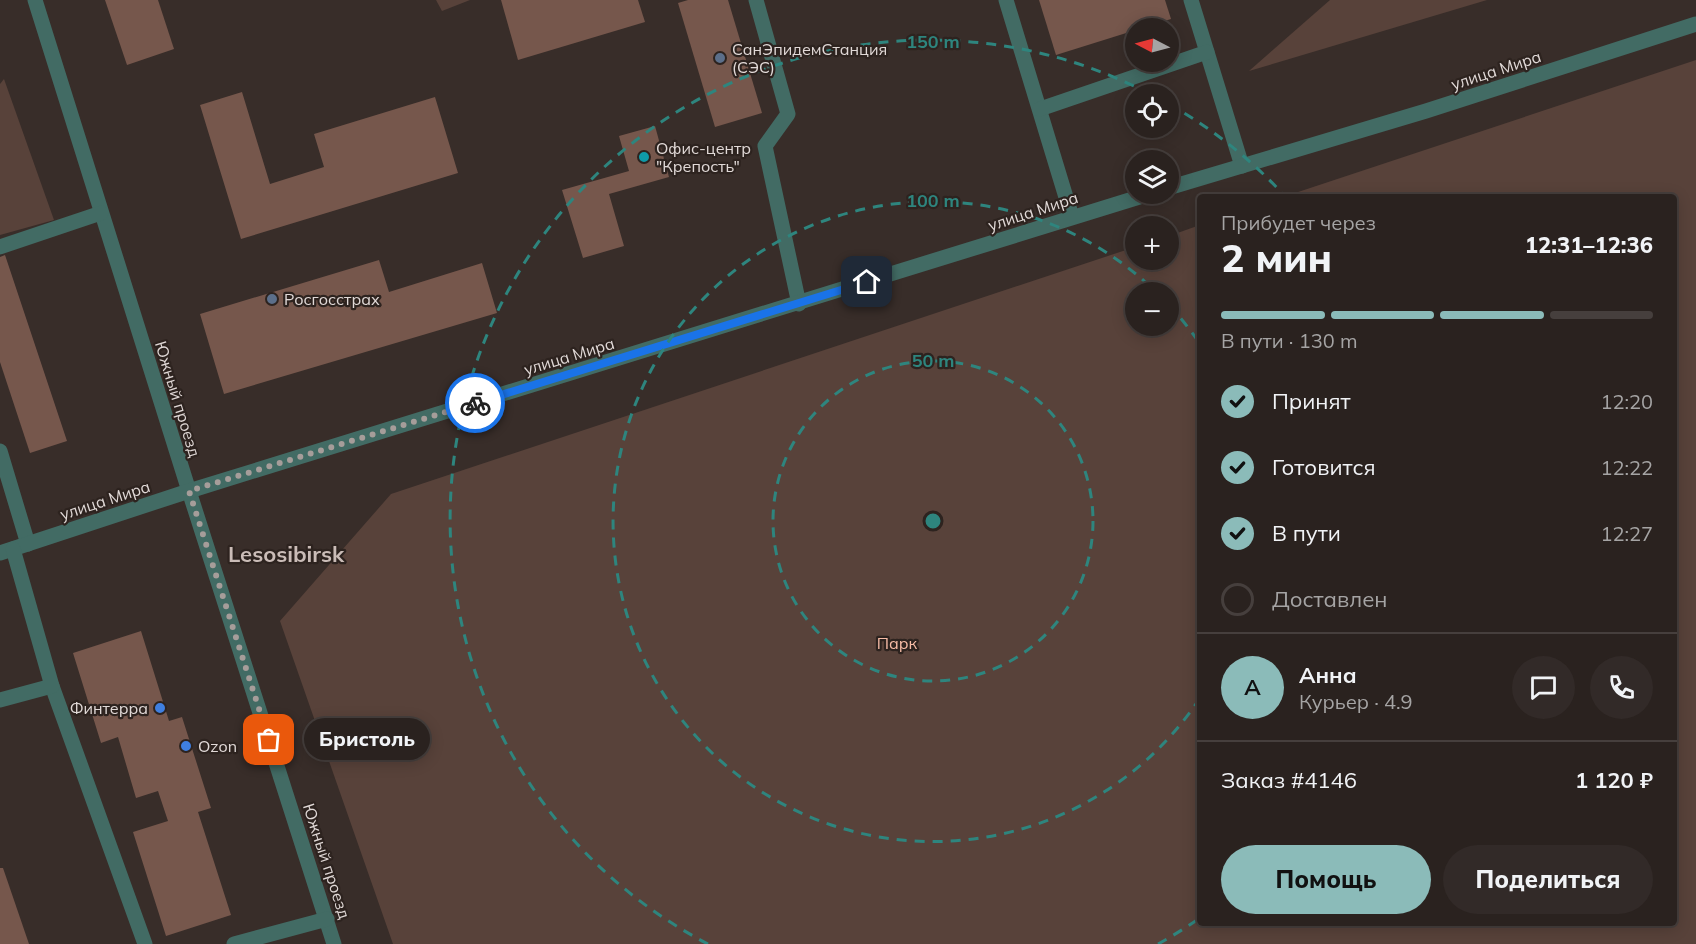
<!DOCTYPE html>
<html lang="ru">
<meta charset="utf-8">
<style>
:root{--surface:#2a221f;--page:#322a28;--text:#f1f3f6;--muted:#a5a4a4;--line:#463f3d;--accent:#8bbbb9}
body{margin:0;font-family:Mulish,sans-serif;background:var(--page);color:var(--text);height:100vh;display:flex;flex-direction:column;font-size:22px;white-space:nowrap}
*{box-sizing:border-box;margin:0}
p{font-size:20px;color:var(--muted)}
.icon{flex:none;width:33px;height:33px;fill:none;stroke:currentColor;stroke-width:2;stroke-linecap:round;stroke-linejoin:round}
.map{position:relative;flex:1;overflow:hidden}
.side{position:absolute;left:1197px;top:194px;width:480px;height:732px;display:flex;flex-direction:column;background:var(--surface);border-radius:6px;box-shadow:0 3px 15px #0003,0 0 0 2px var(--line)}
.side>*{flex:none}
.needle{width:39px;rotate:276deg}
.buttons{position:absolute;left:1125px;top:18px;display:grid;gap:12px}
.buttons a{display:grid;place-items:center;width:54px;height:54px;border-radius:50%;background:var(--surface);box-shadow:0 3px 15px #0003,0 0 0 2px var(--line);font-size:30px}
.pin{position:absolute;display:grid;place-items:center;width:51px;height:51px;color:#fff;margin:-26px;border-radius:12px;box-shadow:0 3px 9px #0006}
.courier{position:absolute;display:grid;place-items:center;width:60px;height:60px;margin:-30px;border:4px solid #1a73e8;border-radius:50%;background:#fff;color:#222;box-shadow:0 2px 8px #0007}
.bubble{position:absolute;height:42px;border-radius:21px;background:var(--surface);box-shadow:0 3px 15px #0003,0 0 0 2px var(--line);font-size:20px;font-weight:800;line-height:42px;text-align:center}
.overview em{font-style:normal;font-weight:800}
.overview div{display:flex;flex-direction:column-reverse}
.overview{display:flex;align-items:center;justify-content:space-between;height:102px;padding:0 24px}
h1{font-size:39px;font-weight:800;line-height:45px}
.bar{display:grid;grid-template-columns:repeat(4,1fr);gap:9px 6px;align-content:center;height:72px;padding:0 24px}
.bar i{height:8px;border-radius:4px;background:var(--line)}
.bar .on{background:var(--accent)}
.bar p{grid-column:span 4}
.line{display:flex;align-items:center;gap:15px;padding:0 24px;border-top:2px solid var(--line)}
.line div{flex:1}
.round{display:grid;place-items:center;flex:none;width:63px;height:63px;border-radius:32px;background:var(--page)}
ol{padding:0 24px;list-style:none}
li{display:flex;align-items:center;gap:18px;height:66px}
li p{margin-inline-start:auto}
li .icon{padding:6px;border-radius:50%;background:var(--accent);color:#111;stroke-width:4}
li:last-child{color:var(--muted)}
li i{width:33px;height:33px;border:3px solid var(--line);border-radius:50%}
.button{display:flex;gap:12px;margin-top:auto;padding:12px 24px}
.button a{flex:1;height:69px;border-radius:36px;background:var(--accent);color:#111;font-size:24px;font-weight:800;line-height:69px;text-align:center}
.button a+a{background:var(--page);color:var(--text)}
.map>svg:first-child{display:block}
.green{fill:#58423a;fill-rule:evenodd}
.building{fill:#76574c}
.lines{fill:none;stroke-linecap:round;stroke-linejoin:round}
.minor{stroke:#426b64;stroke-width:15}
.done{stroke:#a69d9a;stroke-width:6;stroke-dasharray:0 10.8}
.route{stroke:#1a73e8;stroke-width:8}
.ring{fill:none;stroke:#2e857e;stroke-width:3;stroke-dasharray:10 8}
.service-dot{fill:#5c6f8a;stroke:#2d231f;stroke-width:2}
.culture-dot{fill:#0f9aa8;stroke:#2d231f;stroke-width:2}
.shop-dot{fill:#3f7fe0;stroke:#2d231f;stroke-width:2}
.labels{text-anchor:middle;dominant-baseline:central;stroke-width:4.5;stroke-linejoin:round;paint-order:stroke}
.poi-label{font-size:16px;fill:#e1d9d7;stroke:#2d231f;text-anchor:start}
.street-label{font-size:16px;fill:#e1d9d7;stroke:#2d231f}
.park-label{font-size:16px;fill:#f7bca6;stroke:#2d231f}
.district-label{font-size:22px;font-weight:bold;fill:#cabcb7;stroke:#2d231f}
.centre{fill:#2e857e;stroke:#2d231f;stroke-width:3}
.ring-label{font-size:18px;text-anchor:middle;font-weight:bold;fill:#2e857e;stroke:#2d231f;stroke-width:4.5;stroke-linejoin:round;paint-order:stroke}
</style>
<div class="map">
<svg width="1696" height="944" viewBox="0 0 1696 944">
<rect width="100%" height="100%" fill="#382d29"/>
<g class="green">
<polygon points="436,0 470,0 442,11"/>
<polygon points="1330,0 1487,0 1249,71"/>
<path d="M1696 60V944H393L280 621 391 494 1135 247 1136 260H1168L1169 236 1200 225V922H1674V196H1286ZM1136 292H1168V326H1136Z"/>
<polygon points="4,79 54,220 0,235 0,84"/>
</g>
<g class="building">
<polygon points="105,0 158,0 174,49 127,65"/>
<polygon points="501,0 638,0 645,22 518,60"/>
<polygon points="688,0 728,0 762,113 715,127 678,3"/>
<polygon points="1039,0 1165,0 1171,19 1056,55"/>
<polygon points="242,92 270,184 324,167 314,134 435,97 458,173 241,239 200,105"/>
<polygon points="655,126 669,177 609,194 624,246 583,258 562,190 629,171 619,136"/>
<polygon points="5,255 67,441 30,453 0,362 0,257"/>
<polygon points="379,260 389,292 482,263 497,313 224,394 200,314"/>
<polygon points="141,631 169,721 182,717 211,808 198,812 231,915 166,936 133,832 168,821 158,791 136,798 118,737 101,743 73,653"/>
<polygon points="0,868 3,868 29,944 0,944"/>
</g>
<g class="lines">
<g class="minor">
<polyline points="35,0 189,491 334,944"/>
<polyline points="756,0 788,114 765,146 799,304"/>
<polyline points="1006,0 1072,217"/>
<polyline points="1191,0 1242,166"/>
<polyline points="1040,109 1207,52"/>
<polyline points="1168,188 1426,111 1696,24"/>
<polyline points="0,247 101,213"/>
<polyline points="0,451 28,544"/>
<polyline points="0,553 189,491 1149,194"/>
<polyline points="52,686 145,944"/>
<polyline points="0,700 52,686 13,549"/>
<polyline points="234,944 327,919"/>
</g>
</g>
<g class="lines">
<polyline class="done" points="269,740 189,491 475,403"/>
<polyline class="route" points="475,403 867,282"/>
</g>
<g class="ring">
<circle cx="933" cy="521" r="160"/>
<path d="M1200 698A320 320 0 1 1 1155 291M1169 305A320 320 0 0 1 1200 344"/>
<path d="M1197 920A479 479 0 0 1 1158 944M708 944A479 479 0 0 1 1150 94M1169 104A479 479 0 0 1 1283 194"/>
</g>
<g class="service-dot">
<circle cx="720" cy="58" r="6"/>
<circle cx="272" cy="299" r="6"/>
</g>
<circle class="culture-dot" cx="644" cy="157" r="6"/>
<g class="shop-dot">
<circle cx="160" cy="708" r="6"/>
<circle cx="186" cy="746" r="6"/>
</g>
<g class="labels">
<g class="poi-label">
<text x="732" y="49">СанЭпидемСтанция<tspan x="732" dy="18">(СЭС)</tspan></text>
<text x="656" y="148">Офис-центр<tspan x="656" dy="18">"Крепость"</tspan></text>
<text x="284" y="299">Росгосстрах</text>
<text x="148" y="708" text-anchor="end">Финтерра</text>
<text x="198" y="746">Ozon</text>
</g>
<g class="street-label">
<text transform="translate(1496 70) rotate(-18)">улица Мира</text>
<text transform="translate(1033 211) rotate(-18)">улица Мира</text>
<text transform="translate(569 356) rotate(-17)">улица Мира</text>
<text transform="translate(178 399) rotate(73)">Южный проезд</text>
<text transform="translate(105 500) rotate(-18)">улица Мира</text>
<text transform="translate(327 861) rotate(72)">Южный проезд</text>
</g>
<g class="park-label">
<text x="897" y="643">Парк</text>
</g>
<g class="district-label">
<text x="286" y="554">Lesosibirsk</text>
</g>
</g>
<circle cx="933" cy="521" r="9" class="centre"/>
<g class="ring-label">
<text x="933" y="48">150 m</text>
<text x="933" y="207">100 m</text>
<text x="933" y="367">50 m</text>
</g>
</svg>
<div class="buttons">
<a><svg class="needle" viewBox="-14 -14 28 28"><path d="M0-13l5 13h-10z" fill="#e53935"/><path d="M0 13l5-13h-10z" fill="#a5a4a4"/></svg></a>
<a><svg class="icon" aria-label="locate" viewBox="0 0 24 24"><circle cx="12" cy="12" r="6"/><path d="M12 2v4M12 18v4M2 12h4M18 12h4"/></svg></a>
<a><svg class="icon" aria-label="layers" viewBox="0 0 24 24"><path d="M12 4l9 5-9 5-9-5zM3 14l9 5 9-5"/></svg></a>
<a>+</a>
<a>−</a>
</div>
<div class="pin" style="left:269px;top:740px;background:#ea580c"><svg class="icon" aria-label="bag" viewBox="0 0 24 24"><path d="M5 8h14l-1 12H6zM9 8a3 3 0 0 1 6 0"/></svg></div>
<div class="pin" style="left:867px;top:282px;background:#1f2937"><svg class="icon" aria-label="home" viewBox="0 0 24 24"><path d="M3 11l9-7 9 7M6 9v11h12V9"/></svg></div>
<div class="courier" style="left:475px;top:403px"><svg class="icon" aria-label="bike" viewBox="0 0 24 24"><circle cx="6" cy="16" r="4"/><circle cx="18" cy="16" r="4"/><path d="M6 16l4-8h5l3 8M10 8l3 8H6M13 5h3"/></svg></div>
<div class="bubble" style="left:304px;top:718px;width:126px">Бристоль</div>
<section class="side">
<div class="overview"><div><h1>2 мин</h1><p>Прибудет через</p></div><em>12:31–12:36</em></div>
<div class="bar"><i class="on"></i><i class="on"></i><i class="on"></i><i></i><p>В пути · 130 m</p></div>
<ol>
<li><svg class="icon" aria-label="check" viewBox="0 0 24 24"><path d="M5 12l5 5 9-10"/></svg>Принят<p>12:20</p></li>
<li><svg class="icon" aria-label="check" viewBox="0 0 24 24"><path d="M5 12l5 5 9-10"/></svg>Готовится<p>12:22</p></li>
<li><svg class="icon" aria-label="check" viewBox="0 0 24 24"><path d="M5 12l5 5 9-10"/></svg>В пути<p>12:27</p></li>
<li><i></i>Доставлен</li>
</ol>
<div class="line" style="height:108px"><b class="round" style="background:var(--accent);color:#111">А</b><div><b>Анна</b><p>Курьер · 4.9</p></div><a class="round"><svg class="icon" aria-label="chat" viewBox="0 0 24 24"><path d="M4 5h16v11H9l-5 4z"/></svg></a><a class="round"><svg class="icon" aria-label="phone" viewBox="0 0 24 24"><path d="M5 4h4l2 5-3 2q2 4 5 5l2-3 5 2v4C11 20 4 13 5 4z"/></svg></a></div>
<div class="line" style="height:78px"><div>Заказ #4146</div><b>1 120 ₽</b></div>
<div class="button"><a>Помощь</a><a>Поделиться</a></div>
</section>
</div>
